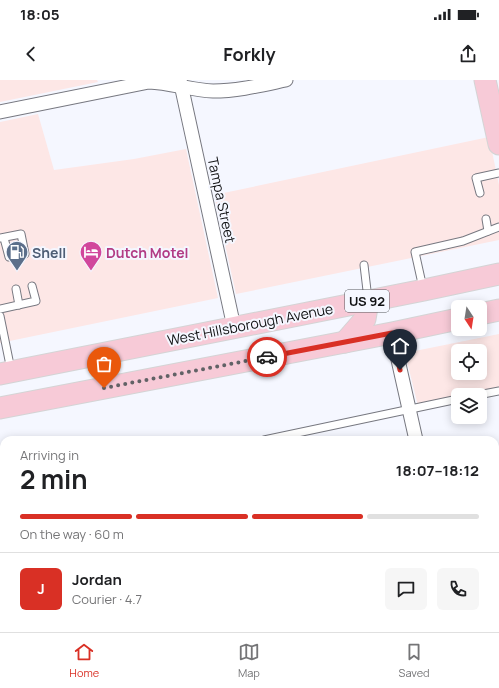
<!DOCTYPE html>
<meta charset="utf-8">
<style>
:root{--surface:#fff;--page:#f6f6f6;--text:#202124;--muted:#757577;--line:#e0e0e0;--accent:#d93025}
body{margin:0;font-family:Manrope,sans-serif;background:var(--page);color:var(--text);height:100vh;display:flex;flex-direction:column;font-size:15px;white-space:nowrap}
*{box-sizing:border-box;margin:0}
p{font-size:13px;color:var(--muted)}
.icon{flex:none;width:22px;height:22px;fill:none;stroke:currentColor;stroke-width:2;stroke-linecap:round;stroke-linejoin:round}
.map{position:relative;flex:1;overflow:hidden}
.side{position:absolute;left:0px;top:356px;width:499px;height:196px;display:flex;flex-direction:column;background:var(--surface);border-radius:12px 12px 0 0;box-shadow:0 2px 10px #0003}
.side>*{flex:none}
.needle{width:26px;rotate:168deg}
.tools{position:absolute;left:451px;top:220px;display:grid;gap:8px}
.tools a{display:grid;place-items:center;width:36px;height:36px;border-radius:6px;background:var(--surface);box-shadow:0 2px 10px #0003;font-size:20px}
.pin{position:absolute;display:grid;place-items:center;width:34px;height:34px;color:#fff;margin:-41px -17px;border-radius:50% 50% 50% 0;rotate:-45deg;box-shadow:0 0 4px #0007}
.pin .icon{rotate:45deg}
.courier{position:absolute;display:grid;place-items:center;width:40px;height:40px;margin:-20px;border:3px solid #d93025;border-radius:50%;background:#fff;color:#222;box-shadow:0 1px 5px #0007}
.headline em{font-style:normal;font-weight:700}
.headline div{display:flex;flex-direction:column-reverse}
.headline{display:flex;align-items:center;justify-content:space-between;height:68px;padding:0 20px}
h1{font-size:26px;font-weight:700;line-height:30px}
.bar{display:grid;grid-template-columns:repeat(4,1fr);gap:6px 4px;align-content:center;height:48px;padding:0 20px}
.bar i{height:5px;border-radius:3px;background:var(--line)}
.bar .on{background:var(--accent)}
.bar p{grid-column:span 4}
.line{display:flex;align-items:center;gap:10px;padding:0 20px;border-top:1px solid var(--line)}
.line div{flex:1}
.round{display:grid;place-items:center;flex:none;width:42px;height:42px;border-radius:6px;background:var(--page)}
.status{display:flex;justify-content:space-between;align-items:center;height:28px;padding:0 20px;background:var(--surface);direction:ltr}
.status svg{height:11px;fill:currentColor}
header{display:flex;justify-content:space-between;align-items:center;height:52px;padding:0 20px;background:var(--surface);font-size:18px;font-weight:700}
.menu{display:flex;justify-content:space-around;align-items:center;height:56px;border-top:1px solid var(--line);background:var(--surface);font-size:11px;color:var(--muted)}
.menu a{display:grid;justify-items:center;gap:2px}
.menu .on{color:var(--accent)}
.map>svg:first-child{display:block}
.commercial{fill:#fde7e6;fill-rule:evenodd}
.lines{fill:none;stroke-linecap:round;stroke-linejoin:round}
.lane-casing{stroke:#777880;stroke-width:9}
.street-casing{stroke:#777880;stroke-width:15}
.primary-casing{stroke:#d4d4d5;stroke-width:23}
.lane{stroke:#fff;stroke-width:7}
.street{stroke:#fff;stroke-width:13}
.primary{stroke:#f7cad7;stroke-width:21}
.done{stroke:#616266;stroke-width:4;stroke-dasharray:0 7.2}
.route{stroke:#d93025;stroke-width:5}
.labels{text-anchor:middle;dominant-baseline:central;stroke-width:4;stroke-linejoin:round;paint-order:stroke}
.shield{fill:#f5f7ff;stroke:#55575a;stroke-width:1}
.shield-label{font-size:13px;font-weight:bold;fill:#111214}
.street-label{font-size:14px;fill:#111214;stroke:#f5f7ff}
.service-label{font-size:14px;font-weight:bold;fill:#4e5e75;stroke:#f5f7ff;text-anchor:start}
.hotel-label{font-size:14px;font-weight:bold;fill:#b23c85;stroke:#f5f7ff;text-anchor:start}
</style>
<div class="status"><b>18:05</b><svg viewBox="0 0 49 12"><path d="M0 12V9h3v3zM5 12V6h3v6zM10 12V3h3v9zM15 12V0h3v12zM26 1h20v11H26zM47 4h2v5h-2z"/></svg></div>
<header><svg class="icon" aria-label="back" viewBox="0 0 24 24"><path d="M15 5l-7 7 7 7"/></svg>Forkly<svg class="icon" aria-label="share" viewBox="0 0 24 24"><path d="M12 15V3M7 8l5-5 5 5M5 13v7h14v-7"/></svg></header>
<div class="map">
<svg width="499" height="552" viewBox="0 0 499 552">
<rect width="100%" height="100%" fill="#f5f7ff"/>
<g class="commercial">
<polygon points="0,0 97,0 98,2 0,22"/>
<polygon points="38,34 54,90 134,79 186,69 218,218 0,263 0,42"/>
<polygon points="489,57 499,105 499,160 236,214 214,115"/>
<path d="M499 254V314L458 315V322L419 330 405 273ZM458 271H480V293H458Z"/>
<polygon points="4,417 4,535 0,535 0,418"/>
<polygon points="39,548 115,548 116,552 20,552"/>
</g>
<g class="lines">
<g class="lane-casing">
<g id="lane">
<polyline points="480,113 476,98 499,93"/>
<polyline points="486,139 488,151"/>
<polyline points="0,158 21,154 25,174"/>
<polyline points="4,158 9,177"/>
<polyline points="364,185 368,219"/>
<polyline points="423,208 415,172 463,161 499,147"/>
<polyline points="16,209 19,225"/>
<polyline points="0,229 36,221 32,206"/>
<polyline points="0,236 11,290"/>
<polyline points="478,315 499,311"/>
<polyline points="264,360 458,319"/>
<polyline points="0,416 4,415"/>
<polyline points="0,447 4,448"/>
</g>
</g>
<g class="street-casing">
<g id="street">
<polyline points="180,0 234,247"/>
<path d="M0 32 149 2C171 3 191 10 213 11 238 11 262 5 286 0"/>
<polyline points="392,253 416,360"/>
<polyline points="495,441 499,440"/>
<polyline points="458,548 459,552"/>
<polyline points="0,549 7,548"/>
</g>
</g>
<g class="primary-casing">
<g id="primary">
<polyline points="485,0 499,64"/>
<polyline points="480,234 499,230"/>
<polyline points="345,262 365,239 368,221"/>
<polyline points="0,294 424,210 499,194"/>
<polyline points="0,328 392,253 458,239"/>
</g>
</g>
<use href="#lane" class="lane"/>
<use href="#street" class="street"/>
<use href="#primary" class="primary"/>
</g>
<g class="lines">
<polyline class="done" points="104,308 267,277"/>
<polyline class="route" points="267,277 392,253 400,290"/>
</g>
<defs>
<g id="fuel-pin" transform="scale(1.15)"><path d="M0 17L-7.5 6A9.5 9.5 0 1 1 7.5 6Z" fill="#5c6f8a" stroke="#f5f7ff"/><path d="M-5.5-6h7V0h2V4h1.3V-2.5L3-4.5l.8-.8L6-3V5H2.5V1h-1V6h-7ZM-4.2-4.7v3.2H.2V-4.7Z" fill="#fff"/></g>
<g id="hotel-pin" transform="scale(1.15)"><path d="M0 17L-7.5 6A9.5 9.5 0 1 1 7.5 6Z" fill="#d1479c" stroke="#f5f7ff"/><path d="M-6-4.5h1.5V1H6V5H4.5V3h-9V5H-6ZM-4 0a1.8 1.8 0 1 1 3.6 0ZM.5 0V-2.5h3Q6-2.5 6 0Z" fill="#fff"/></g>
</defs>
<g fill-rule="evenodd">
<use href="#fuel-pin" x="17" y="172"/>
<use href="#hotel-pin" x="91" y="172"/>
</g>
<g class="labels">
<rect class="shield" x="345" y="210" width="44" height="22" rx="3"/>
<g class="shield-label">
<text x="367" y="221">US 92</text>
</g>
<g class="street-label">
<text transform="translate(222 120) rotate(78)">Tampa Street</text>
<text transform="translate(250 244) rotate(-11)">West Hillsborough Avenue</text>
</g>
<g class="service-label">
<text x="32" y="172">Shell</text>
</g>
<g class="hotel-label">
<text x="106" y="172">Dutch Motel</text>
</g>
</g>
</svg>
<div class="tools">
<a><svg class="needle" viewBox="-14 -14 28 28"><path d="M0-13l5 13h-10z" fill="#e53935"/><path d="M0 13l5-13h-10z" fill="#757577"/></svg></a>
<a><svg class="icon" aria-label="locate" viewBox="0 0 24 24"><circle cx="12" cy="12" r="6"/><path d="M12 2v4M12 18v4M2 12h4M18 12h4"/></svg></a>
<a><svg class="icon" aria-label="layers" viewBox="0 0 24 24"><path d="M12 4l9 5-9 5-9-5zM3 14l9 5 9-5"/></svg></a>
</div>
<div class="pin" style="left:104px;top:308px;background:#ea580c"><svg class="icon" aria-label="bag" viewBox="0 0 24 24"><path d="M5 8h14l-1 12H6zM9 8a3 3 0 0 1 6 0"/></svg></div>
<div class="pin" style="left:400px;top:290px;background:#1f2937"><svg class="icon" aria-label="home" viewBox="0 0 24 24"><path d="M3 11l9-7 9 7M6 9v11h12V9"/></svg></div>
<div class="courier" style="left:267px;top:277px"><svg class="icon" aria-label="car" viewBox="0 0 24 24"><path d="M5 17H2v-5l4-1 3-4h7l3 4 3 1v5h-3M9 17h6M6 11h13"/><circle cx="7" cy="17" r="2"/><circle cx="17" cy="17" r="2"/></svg></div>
<section class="side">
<div class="headline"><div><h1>2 min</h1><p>Arriving in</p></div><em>18:07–18:12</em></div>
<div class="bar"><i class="on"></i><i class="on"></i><i class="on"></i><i></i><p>On the way · 60 m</p></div>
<div class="line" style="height:72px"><b class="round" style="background:var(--accent);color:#fff">J</b><div><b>Jordan</b><p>Courier · 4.7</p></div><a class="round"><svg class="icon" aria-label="chat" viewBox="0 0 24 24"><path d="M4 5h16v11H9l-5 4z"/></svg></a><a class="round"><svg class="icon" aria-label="phone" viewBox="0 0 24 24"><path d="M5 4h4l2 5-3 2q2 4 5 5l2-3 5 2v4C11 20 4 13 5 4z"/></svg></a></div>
</section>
</div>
<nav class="menu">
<a class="on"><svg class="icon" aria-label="home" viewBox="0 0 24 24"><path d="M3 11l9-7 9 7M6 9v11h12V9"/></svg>Home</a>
<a><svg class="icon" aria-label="map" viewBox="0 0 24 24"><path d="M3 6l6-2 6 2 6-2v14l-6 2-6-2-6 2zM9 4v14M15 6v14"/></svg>Map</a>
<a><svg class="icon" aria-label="saved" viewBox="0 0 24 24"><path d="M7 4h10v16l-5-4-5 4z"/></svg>Saved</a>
</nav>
